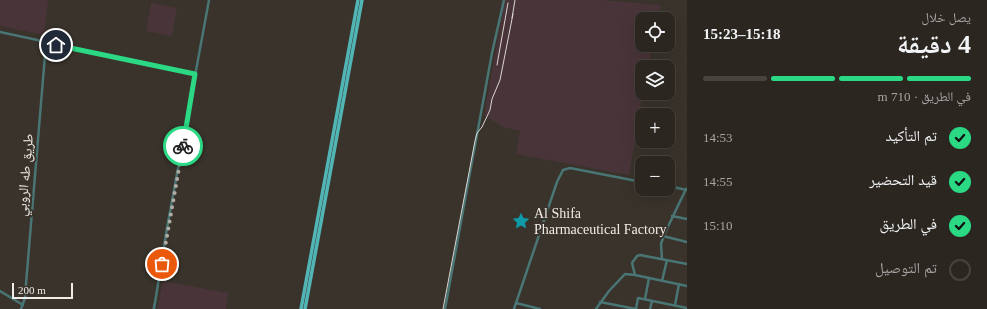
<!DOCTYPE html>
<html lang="ar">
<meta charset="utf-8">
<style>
:root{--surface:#2b2620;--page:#332e29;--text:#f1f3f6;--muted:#a6a5a5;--line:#47433e;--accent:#2bd884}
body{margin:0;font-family:"Times New Roman","Noto Naskh Arabic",serif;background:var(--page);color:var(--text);direction:rtl;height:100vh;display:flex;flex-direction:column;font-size:15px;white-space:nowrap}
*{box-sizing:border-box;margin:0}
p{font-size:13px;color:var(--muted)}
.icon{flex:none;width:22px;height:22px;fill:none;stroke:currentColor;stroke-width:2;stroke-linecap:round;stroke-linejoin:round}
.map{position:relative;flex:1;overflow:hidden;direction:ltr}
.details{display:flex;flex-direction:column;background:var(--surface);width:300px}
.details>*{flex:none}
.tools{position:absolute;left:635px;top:12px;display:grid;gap:8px}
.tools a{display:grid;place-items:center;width:40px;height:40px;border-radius:8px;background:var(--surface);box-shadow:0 4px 16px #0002,0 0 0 1px var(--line);font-size:20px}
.scale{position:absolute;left:12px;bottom:10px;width:61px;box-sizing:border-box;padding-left:4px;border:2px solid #f0ece7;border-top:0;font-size:11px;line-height:14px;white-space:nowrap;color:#f0ece7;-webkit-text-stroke:3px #39332b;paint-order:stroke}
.pin{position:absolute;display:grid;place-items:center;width:34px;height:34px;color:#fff;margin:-17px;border:2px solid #fff;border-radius:50%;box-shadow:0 1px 4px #0007}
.courier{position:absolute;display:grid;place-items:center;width:40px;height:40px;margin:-20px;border:3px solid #2bd884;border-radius:50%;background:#fff;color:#222;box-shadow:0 1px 5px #0007}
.head em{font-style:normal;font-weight:700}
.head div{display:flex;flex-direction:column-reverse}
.head{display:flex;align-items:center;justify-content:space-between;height:68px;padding:0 16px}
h1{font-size:26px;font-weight:700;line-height:30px}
.bar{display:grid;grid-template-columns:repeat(4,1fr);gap:6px 4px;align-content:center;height:48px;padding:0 16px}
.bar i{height:5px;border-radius:3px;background:var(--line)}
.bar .active{background:var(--accent)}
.bar p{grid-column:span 4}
ol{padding:0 16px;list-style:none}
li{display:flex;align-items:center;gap:12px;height:44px}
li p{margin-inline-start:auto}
li .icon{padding:4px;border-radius:50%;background:var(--accent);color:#111;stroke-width:4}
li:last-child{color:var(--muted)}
li i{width:22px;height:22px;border:2px solid var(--line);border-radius:50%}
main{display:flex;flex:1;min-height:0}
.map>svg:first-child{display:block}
.industrial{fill:#493539}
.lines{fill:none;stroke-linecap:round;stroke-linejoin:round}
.stream{stroke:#627b94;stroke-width:1}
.minor{stroke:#497575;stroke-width:2.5}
.major{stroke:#52b5b5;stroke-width:3.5}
.rail{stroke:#dbd6d1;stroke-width:1}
.done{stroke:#b0aba5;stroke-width:4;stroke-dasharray:0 7.2}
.route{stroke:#2bd884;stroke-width:5}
.labels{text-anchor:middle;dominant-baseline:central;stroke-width:4;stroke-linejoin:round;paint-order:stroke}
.street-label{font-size:14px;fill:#f0ece7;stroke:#39332b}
.poi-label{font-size:14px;fill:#f0ece7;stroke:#39332b;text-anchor:start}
</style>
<main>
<section class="details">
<div class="head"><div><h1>4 دقيقة</h1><p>يصل خلال</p></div><em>15:18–15:23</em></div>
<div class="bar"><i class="active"></i><i class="active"></i><i class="active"></i><i></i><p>في الطريق · 710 m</p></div>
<ol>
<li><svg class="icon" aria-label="check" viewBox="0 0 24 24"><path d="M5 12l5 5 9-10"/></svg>تم التأكيد<p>14:53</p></li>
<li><svg class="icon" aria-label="check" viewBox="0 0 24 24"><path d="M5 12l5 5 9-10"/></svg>قيد التحضير<p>14:55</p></li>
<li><svg class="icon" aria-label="check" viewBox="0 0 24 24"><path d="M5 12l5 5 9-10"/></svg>في الطريق<p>15:10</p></li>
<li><i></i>تم التوصيل</li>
</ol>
</section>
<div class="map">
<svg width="687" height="309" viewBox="0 0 687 309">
<rect width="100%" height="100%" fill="#39332b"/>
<g class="industrial">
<polygon points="0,0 48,0 44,35 0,26"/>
<polygon points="505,0 601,0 661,5 659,19 642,19 642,45 653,45 648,67 642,67 642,93 643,93 629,175 516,154 520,131 503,127 484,115"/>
<polygon points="151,3 177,8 172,36 146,31"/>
<polygon points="163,281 228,293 226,309 157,309"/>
</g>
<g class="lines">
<polyline class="stream" points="153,309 154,304"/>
<g class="minor">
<polyline points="0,32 195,74"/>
<polyline points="668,186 687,190"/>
<polyline points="672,216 687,219"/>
<polyline points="663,236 687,242"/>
<polyline points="662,259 661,244 664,235 686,189"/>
<polyline points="635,275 632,263 637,256 640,255 687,264"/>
<polyline points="662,281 667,260"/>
<polyline points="0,291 23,305"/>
<polyline points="645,299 649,278"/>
<polyline points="600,302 636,309"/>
<polyline points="516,303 540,309"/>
<polyline points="675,305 679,284"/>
<polyline points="21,309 25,298 26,284 46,43"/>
<polyline points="154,309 167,228 209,0"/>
<polyline points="445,309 492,53 504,0"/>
<polyline points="514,309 557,182 563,170 570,168 642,182"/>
<polyline points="596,309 609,291 625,274 635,275 687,286"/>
<polyline points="636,309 638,298 687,308"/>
<polyline points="650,309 652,301"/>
</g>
<g class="major">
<polyline points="301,309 358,0"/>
<polyline points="305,309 362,0"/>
</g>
<g class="rail">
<polyline points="512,18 515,0"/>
<polyline points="497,65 508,3"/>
<polyline points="443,309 475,141 477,133 482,127 490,110 492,99 500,80 513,14"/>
</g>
</g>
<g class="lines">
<polyline class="done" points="162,264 183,146"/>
<polyline class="route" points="56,45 195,74 183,146"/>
</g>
<defs>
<g id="sight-bare" transform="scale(1.38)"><path d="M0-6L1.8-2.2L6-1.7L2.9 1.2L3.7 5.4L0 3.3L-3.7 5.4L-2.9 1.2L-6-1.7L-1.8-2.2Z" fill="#0f9aa8" stroke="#39332b" stroke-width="2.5" paint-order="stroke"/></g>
</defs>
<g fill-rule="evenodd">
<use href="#sight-bare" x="521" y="221"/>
</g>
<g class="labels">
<g class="street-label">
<text transform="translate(25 175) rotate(-85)">طريق طه الروبي</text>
</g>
<g class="poi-label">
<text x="534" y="213">Al Shifa<tspan x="534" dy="16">Pharmaceutical Factory</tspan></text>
</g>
</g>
</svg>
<div class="tools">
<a><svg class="icon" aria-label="locate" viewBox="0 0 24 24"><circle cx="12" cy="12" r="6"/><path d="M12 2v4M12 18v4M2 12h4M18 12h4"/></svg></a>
<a><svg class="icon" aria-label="layers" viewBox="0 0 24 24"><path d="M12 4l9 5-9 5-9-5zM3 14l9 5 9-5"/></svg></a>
<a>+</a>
<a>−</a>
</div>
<div class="scale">200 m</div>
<div class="pin" style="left:162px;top:264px;background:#ea580c"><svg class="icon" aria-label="bag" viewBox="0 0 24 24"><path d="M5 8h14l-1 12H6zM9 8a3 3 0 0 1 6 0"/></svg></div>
<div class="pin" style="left:56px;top:45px;background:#1f2937"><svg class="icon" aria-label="home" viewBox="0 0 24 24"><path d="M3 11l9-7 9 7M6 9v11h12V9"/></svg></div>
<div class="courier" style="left:183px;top:146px"><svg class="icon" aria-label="bike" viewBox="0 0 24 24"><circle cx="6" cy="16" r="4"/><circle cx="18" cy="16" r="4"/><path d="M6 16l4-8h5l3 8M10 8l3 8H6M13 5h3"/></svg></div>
</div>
</main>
